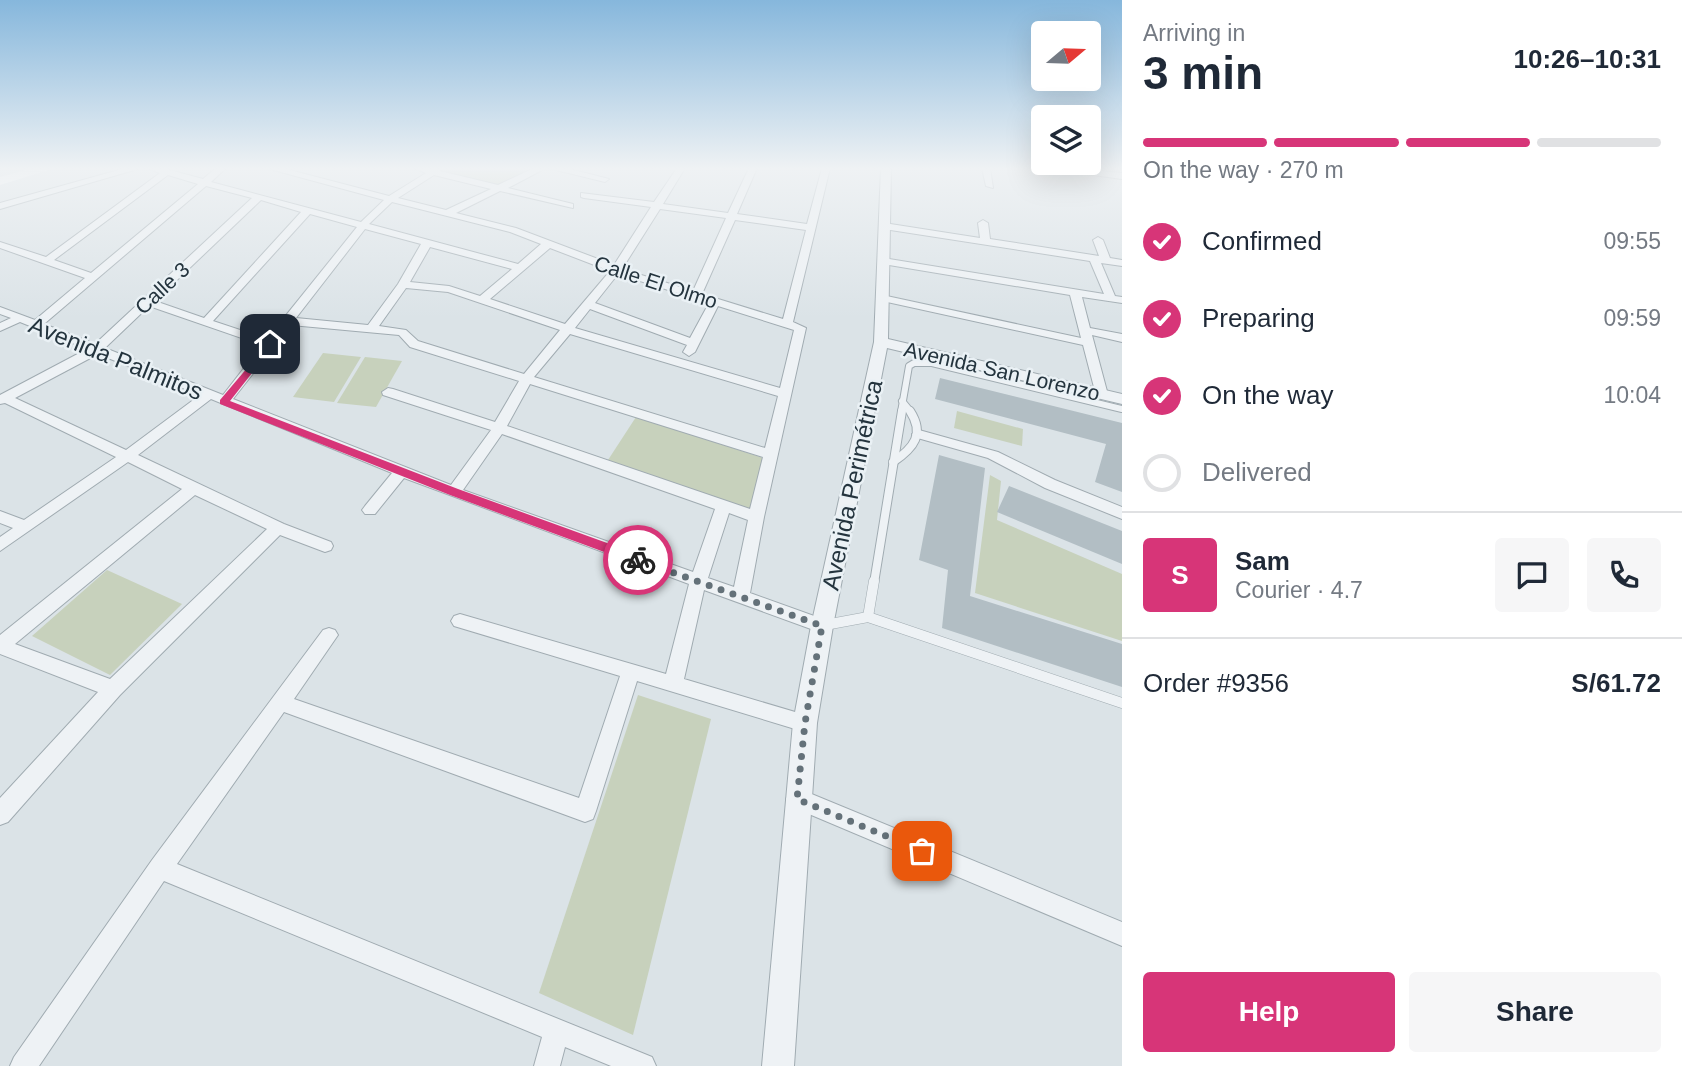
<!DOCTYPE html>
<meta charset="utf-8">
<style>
:root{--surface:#fff;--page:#f6f6f7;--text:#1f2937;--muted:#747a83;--line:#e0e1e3;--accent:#d73578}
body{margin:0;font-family:Arial,sans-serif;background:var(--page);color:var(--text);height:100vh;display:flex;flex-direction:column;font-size:26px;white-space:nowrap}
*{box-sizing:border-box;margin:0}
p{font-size:23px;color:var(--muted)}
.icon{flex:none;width:38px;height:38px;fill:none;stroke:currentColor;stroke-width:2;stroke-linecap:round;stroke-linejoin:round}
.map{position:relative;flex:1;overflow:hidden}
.panel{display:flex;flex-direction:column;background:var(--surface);width:560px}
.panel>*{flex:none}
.needle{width:46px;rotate:71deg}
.fabs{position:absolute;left:1031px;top:21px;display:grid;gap:14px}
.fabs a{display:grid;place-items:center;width:70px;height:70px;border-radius:7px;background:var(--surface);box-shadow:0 7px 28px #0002;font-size:35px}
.pin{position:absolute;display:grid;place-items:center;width:60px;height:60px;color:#fff;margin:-30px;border-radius:14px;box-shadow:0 4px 10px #0006}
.courier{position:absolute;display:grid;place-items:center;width:70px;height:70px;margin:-35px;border:5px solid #d73578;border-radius:50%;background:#fff;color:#222;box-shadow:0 2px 9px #0007}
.summary em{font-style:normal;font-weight:800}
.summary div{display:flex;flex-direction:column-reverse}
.summary{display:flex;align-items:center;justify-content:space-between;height:119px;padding:0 21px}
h1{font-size:46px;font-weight:800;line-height:52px}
.bar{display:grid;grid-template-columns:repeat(4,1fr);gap:10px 7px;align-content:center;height:84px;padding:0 21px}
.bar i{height:9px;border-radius:5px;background:var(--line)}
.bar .selected{background:var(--accent)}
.bar p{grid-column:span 4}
.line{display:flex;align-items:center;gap:18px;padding:0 21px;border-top:2px solid var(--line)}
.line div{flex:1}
.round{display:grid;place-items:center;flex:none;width:74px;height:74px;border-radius:7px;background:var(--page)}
ol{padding:0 21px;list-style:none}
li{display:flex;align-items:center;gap:21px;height:77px}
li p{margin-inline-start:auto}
li .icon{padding:7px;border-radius:50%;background:var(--accent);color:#fff;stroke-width:4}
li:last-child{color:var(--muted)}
li i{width:38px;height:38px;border:4px solid var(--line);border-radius:50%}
.cta{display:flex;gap:14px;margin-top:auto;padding:14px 21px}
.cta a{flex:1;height:80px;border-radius:7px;background:var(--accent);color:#fff;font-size:28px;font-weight:800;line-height:80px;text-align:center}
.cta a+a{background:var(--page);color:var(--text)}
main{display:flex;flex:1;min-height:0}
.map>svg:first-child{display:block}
.green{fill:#c7d1bc}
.building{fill:#b2bec4}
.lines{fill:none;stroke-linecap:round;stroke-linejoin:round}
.service-far2-casing{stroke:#a0abb1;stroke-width:8}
.service-far1-casing{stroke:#a0abb1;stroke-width:10}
.service-casing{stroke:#a0abb1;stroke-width:11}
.minor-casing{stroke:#a0abb1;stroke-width:2}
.tertiary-casing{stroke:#a0abb1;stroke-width:2}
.service-far2{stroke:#eef2f5;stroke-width:6}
.service-far1{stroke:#eef2f5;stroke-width:8}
.service{stroke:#eef2f5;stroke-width:10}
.minor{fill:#eef2f5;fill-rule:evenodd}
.tertiary{fill:#eef2f5;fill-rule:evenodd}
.secondary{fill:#fff;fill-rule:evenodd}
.route{fill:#d73578}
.done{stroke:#647179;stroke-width:7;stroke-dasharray:0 12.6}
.labels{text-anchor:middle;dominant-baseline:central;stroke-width:5;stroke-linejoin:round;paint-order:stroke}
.far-street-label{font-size:21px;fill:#24343e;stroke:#eaf1f5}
.street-label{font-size:24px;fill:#24343e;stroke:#eaf1f5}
</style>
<main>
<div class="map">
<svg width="1122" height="1066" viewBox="0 0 1122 1066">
<rect width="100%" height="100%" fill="#dbe3e7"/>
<g class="green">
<polygon points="443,168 536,168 501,186 439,171"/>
<polygon points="323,353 361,357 334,402 293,397"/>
<polygon points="365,357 402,361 376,407 337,403"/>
<polygon points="957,411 1023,429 1022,446 954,428"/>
<polygon points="636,417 766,459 753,510 608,460"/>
<polygon points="990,475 1001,481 997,520 1122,574 1122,641 975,593"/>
<polygon points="107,570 182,604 110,675 32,636"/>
<polygon points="638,695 711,719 633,1035 539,993"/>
</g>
<g class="building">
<polygon points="940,378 1122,423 1122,492 1095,482 1106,444 935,399"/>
<polygon points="939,455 985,468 970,596 1122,644 1122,687 942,628 948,570 919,560"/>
<polygon points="1009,486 1122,531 1122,564 997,512"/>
</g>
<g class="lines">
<g class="service-far2-casing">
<g id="service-far2">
<polyline points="902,401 911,412"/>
<polyline points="901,412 909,366 914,363 932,363 1122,409"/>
</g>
</g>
<g class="service-far1-casing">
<g id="service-far1">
<path d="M893 462C914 448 925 434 910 411"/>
<polyline points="874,583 902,411"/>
</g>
</g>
<g class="service-casing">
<g id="service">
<polyline points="868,617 874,581"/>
<polyline points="825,625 868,617 1122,703"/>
</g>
</g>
<g class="minor-casing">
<g id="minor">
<polygon points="126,168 141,168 0,209 0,203"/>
<path d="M147 168H162L203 179 216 168H226L211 182 361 222 384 200 266 168H282L389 196 426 173 414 168H443L440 171 498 185 534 168H546L508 188 573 204V208L500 191 456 213 516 228 614 265 651 207 584 198 581 197V193L654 202 677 168H685L663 204 728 213 749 168H757L737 214 807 224 822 168H830L793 322 806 328 764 517 750 593 828 621 831 626 828 631 822 633 704 590 684 679 812 717 815 723 812 729 805 732 637 681 596 811 593 819 585 822 284 712 177 864 652 1057 656 1066H611L565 1047 560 1066H534L542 1037 164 881 39 1066H10L14 1057 152 860 323 630 329 628 335 630 338 635 294 699 579 798 620 676 454 626 451 621 454 616 460 614 666 674 689 584 404 478 375 514H365L362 510 365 506 392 473 211 399 138 455 284 524 331 542 333 546 331 550 325 552 280 535 120 695 8 822 0 825V798L98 692 0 654V635L182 489 128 462 0 551V537L13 528 0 523V511L24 520 116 457 5 403 0 404V395L87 349 20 322 0 331V323L11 318 0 314V307L35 320 85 278 0 248V242L46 257 160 173ZM168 175 198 184 91 273 54 260ZM434 175 491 189 446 210 398 198ZM206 186 252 198 95 344 44 324ZM261 200 301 212 204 318 155 301ZM392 202 510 232 541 244 518 264 369 224ZM660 209 726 218 693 291 622 269ZM310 214 357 227 267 339 213 321ZM735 220 806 230 783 319 702 294ZM365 229 421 244 398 284 368 325 296 318ZM430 247 512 269 480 296 449 286 410 282ZM550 248 610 271 565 324 490 299ZM618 274 709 303 690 338 595 303ZM406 288 448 292 560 330 524 374 418 341 406 330 379 326ZM149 306 262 345 223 395 105 348ZM718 306 794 330 780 388 575 328 590 309 687 345 683 352 689 356 695 352ZM291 325 399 335 410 347 519 381 495 422 393 389 388 388 382 392 383 395 491 430 451 485 233 399ZM570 334 778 396 765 448 534 377ZM98 354 200 395 126 450 15 398ZM530 384 763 457 750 509 507 426ZM502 434 715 509 693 572 463 490ZM195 495 267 529 110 679 15 644ZM729 513 748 520 734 587 708 578Z"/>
<polygon points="548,168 566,168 609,179 605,182"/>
<polygon points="982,168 990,168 993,188 986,186"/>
<polygon points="1042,168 1074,168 1122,173 1122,179"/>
<polygon points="983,220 988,223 990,239 1099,256 1093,240 1098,237 1103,240 1110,258 1122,260 1122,266 1101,263 1115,296 1122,297 1122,303 1082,297 1090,328 1122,334 1122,342 1092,335 1108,395 1107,398 1097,398 1096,395 1083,345 878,300 876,298 882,295 1081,338 1070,295 883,264 878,261 883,258 1104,294 1090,261 884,229 879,226 884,223 980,238 978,223"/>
<polygon points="919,430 998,452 1055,480 1122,507 1122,519 1045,488 988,458 914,437 912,434"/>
<polygon points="797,788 1122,922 1122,946 790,806 786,799 790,792"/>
</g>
</g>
<g class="tertiary-casing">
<polygon id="tertiary" points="881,168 891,168 888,339 1122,394 1122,404 887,348 833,626 817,723 794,1066 762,1066 793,723 811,626 874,342"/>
</g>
<use href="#service-far2" class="service-far2"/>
<use href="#service-far1" class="service-far1"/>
<use href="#service" class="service"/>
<use href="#minor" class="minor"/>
<use href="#tertiary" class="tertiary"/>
<polygon class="secondary" points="33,168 55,168 0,185 0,177"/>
</g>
<linearGradient id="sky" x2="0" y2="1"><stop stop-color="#86b7dc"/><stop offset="0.53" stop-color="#eff2f4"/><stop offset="1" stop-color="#eff2f4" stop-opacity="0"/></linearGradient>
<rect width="1122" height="318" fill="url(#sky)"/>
<polygon class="route" points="270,341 275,344 230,401 458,489 643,556 643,563 634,563 450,495 220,404 220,400"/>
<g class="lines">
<polyline class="done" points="638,560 822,626 805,723 797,799 922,851"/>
</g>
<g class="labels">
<g class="far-street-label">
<text transform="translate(656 282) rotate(18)">Calle El Olmo</text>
<text transform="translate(162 288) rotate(-43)">Calle 3</text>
<text transform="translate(1002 371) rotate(13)">Avenida San Lorenzo</text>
</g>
<g class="street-label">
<text transform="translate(116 358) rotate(22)">Avenida Palmitos</text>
<text transform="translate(852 485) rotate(-78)">Avenida Perimétrica</text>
</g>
</g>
</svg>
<div class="fabs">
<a><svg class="needle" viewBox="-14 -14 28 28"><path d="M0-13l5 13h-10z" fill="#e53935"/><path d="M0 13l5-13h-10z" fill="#747a83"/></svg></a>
<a><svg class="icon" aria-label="layers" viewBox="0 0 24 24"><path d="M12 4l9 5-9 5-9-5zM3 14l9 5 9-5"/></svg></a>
</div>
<div class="pin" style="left:922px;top:851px;background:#ea580c"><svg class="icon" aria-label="bag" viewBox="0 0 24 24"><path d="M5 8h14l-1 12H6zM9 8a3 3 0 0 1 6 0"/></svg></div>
<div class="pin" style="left:270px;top:344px;background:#1f2937"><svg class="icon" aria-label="home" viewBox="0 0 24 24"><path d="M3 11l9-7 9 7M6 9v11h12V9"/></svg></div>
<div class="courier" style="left:638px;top:560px"><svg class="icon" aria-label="bike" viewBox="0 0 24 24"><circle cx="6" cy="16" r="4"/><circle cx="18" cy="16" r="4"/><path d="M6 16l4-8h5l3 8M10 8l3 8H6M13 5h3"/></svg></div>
</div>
<section class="panel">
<div class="summary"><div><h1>3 min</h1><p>Arriving in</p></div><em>10:26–10:31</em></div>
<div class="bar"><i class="selected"></i><i class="selected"></i><i class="selected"></i><i></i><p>On the way · 270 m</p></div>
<ol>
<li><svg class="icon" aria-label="check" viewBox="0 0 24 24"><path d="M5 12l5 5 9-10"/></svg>Confirmed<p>09:55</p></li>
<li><svg class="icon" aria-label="check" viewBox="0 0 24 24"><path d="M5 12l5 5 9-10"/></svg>Preparing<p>09:59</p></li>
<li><svg class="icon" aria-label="check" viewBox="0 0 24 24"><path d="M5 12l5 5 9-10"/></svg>On the way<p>10:04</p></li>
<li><i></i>Delivered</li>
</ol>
<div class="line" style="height:126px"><b class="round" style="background:var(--accent);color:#fff">S</b><div><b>Sam</b><p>Courier · 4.7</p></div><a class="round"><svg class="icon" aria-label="chat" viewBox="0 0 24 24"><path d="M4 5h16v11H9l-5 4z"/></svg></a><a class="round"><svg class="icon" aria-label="phone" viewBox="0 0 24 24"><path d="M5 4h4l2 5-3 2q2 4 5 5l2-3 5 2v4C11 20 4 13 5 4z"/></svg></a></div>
<div class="line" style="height:91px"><div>Order #9356</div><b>S/61.72</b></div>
<div class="cta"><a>Help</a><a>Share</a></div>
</section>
</main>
